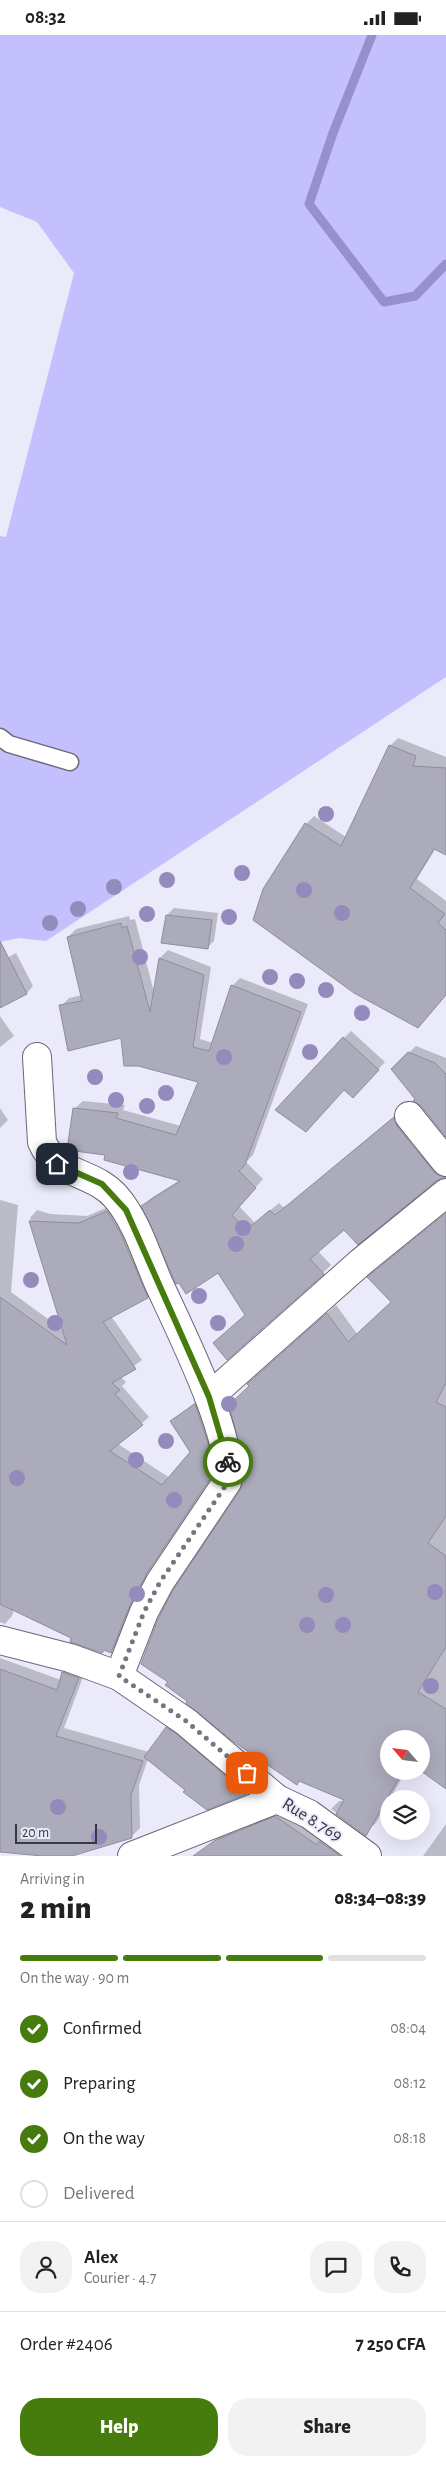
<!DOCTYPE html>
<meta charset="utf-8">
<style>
:root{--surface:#fff;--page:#f2f2f2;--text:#222;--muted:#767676;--line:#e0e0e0;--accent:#467b0e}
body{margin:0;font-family:"Alegreya Sans",sans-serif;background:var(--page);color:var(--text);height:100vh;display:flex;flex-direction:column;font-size:19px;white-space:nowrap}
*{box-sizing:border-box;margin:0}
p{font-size:16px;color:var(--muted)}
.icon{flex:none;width:28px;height:28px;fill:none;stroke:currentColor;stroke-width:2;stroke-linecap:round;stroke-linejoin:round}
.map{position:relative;height:1821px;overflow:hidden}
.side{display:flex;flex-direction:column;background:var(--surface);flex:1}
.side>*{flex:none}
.needle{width:32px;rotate:298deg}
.controls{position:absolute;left:380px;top:1695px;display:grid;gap:10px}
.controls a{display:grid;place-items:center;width:50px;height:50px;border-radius:50%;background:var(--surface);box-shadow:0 5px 20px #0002;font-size:25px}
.scale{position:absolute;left:15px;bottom:12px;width:82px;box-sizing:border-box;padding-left:5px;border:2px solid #38383f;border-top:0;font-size:14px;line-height:18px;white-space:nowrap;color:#38383f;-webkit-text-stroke:4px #eaeafb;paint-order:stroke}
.pin{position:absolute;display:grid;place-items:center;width:42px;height:42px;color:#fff;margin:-21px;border-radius:10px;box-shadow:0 2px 8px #0006}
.courier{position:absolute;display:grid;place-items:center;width:50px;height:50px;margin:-25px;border:4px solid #467b0e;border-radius:50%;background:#fff;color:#222;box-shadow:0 1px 6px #0007}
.head em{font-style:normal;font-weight:800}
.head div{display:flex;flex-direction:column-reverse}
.head{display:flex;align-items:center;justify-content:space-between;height:85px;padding:0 20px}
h1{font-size:32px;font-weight:800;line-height:38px}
.bar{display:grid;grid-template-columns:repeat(4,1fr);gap:8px 5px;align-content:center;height:60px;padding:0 20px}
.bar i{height:6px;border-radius:4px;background:var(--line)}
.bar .selected{background:var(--accent)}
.bar p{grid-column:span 4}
.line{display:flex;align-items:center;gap:12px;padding:0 20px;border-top:1px solid var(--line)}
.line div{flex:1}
.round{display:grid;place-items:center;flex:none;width:52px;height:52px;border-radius:20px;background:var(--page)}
ol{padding:0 20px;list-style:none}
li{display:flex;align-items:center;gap:15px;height:55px}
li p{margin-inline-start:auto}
li .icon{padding:5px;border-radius:50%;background:var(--accent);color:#fff;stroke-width:4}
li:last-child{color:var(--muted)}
li i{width:28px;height:28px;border:2px solid var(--line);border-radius:50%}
.button{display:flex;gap:10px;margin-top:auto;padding:10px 20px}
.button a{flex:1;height:58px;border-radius:20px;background:var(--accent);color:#fff;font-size:20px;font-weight:800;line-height:58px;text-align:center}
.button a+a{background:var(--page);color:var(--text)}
.status{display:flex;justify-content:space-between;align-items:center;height:35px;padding:0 25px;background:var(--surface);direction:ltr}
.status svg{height:14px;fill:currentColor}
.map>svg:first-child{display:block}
.green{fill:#c4c0fd}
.shadow{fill:#0003}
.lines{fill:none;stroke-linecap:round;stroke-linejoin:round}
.stream{stroke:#9690cd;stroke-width:9}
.building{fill:#acabbc;stroke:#8e8d9d}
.service-casing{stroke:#696877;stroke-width:19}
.minor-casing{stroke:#696877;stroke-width:30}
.service{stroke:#fff;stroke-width:16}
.minor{stroke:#fff;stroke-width:28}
.tree{fill:#928bbc}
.done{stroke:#767681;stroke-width:5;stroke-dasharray:0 9}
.route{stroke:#467b0e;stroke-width:6}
.labels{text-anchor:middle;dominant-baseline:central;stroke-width:4;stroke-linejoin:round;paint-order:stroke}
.street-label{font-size:18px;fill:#38383f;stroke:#eaeafb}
</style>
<div class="status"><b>08:32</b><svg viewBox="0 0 49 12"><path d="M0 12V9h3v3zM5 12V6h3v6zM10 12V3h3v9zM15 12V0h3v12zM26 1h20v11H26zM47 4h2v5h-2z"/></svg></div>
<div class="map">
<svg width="446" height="1821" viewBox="0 0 446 1821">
<rect width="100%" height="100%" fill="#eaeafb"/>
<polygon class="green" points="0,0 446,0 446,642 46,906 19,903 0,907 0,501 6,502 74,238 37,187 0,172"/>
<g class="shadow">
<polygon points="398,703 446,722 446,819 436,813 417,844 446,866 446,960 264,855 306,789 314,781 346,802 390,711"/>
<polygon points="174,873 218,878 214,906 207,913 167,880"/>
<polygon points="129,881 130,885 135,884 154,957 160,923 168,915 211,932 200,1004 213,1008 232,951 240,943 308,969 253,1120 246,1127 263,1144 239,1171 255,1188 279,1168 283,1172 288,1170 402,1075 416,1096 404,1108 415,1121 428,1113 443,1137 435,1145 344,1194 318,1216 331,1230 323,1238 215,1308 246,1280 219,1236 143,1171 151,1163 180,1145 107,1119 74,1074 83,1066 125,1070 123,1075 181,1091 200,1047 123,1001 61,971 69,963 82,960 68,902 76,894"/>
<polygon points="16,918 33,951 27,958 0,972 0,927"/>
<polygon points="0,981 14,1001 0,1012"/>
<polygon points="351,996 385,1027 360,1054 344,1003"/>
<polygon points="416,1011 446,1023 446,1066 417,1064 392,1034"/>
<polygon points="0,1073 8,1085 0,1093"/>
<polygon points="0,1165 18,1170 11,1257 63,1295 30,1183 37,1175 50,1179 87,1181 115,1169 155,1255 148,1262 111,1281 142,1325 120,1341 126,1347 122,1351 149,1382 118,1409 170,1443 191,1417 171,1386 202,1362 219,1433 154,1529 137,1561 118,1609 111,1616 72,1603 14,1575 12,1581 5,1589 0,1587"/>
<polygon points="446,1178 446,1752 421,1704 389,1704 389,1736 406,1736 376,1788 367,1796 361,1796 331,1774 339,1766 347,1765 300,1745 297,1748 189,1665 169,1646 244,1448 250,1351 257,1341 336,1270 358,1300 393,1267"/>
<polygon points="0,1623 61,1645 63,1638 71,1629 86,1634 64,1693 149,1717 174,1686 253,1751 246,1758 207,1773 148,1724 139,1750 140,1793 131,1802 68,1821 0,1815"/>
<polygon points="285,1774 348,1821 197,1821 224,1797"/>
<polygon points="446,1789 446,1821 423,1821"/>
</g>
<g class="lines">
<polyline class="stream" points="372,0 333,98 309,169 384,267 415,261 446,229"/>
</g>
<g class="building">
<polygon points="389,710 416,721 413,731 446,733 446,820 434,814 410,853 445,879 438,888 446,895 446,960 418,993 354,958 253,885 263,854 305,788 341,811"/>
<polygon points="166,880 212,885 208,914 161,908"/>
<polygon points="121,888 122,893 127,891 150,977 159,923 204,940 193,1012 209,1016 231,950 301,977 245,1130 239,1136 256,1153 232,1180 246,1195 270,1175 275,1180 279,1177 394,1082 397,1091 434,1137 446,1142 436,1146 358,1210 344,1195 310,1224 324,1239 227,1325 213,1308 245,1280 218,1238 186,1259 179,1248 176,1249 141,1171 180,1146 104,1125 105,1120 67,1115 73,1073 118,1078 116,1083 176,1100 198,1047 138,1031 124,1031 121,1003 68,1016 59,970 82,966 67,902"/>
<polygon points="0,906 27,959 0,973"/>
<polygon points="343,1002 379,1035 353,1063 344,1055 306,1097 275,1075"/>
<polygon points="408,1017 435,1028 446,1039 446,1102 421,1071 413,1066 415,1064 391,1034"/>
<polygon points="107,1176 121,1199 148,1263 103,1287 136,1334 112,1348 120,1355 115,1359 143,1390 110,1416 162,1450 190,1417 170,1386 195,1369 208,1408 212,1429 211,1442 147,1538 130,1570 111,1618 104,1615 102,1618 70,1607 71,1603 0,1569 0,1262 67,1310 29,1186 79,1188"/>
<polygon points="446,1178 446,1348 436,1367 446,1372 446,1481 428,1508 446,1521 446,1612 418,1657 446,1674 446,1754 421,1736 421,1704 389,1704 389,1736 403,1736 366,1801 336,1779 344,1765 299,1746 297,1750 234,1707 186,1668 187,1666 165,1650 168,1647 141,1629 158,1584 173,1555 240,1455 243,1447 243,1425 229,1370 249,1351 247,1349 327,1278 348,1307 391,1267 367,1242"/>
<polygon points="0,1634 57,1655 62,1637 79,1643 56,1701 143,1726 131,1760 132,1803 72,1821 42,1821 0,1817"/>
<polygon points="166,1692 177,1699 247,1759 207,1775 183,1757 185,1755 144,1722"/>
<polygon points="275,1781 317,1810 319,1806 340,1821 193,1821 214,1806"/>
</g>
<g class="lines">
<g class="service-casing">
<polyline id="service" points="0,702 9,709 70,727"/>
</g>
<g class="minor-casing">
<g id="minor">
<path d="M37 1022 42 1107C56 1141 94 1136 116 1162 136 1185 146 1219 158 1247 177 1289 236 1405 227 1447L160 1547 144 1577 119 1641"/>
<polyline points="409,1081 446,1127"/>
<polyline points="209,1362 361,1227 446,1158"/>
<polyline points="0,1605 70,1623 119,1641 186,1687 277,1764 309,1779 367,1821"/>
<polyline points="132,1821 277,1764"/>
</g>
</g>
<use href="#service" class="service"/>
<use href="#minor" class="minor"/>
</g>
<g class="tree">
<circle cx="326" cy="779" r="8"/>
<circle cx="242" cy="838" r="8"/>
<circle cx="167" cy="845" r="8"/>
<circle cx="114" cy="852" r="8"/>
<circle cx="304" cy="855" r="8"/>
<circle cx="78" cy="874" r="8"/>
<circle cx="342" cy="878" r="8"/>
<circle cx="147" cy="879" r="8"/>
<circle cx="229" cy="882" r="8"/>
<circle cx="50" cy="888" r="8"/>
<circle cx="140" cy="922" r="8"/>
<circle cx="270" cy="942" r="8"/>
<circle cx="297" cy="946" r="8"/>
<circle cx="326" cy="955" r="8"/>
<circle cx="362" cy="978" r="8"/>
<circle cx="310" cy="1017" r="8"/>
<circle cx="224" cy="1022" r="8"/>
<circle cx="95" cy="1042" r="8"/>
<circle cx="166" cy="1058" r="8"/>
<circle cx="116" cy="1065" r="8"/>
<circle cx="147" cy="1071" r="8"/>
<circle cx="131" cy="1137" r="8"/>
<circle cx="243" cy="1193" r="8"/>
<circle cx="236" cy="1209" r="8"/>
<circle cx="31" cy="1245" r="8"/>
<circle cx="199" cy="1261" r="8"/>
<circle cx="55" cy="1288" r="8"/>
<circle cx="218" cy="1288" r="8"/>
<circle cx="229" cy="1369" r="8"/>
<circle cx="166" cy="1406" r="8"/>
<circle cx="136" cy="1425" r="8"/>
<circle cx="17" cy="1443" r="8"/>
<circle cx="174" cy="1465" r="8"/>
<circle cx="435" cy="1557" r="8"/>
<circle cx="137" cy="1559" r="8"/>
<circle cx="326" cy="1560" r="8"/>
<circle cx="307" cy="1590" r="8"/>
<circle cx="343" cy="1590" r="8"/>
<circle cx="431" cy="1651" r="8"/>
<circle cx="58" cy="1772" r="8"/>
<circle cx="99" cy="1802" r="8"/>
</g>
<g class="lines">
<polyline class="done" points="228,1427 228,1447 160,1547 144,1577 119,1641 186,1686 247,1738"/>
<polyline class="route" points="57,1129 102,1149 126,1175 209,1362 228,1427"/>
</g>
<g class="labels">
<g class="street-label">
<text transform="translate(312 1785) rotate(32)">Rue 8.769</text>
</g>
</g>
</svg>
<div class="controls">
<a><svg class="needle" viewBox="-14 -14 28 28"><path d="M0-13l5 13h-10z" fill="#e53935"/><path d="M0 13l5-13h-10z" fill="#767676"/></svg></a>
<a><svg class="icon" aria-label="layers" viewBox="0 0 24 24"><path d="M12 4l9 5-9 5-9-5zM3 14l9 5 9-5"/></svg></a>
</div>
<div class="scale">20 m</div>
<div class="pin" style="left:247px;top:1738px;background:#ea580c"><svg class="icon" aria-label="bag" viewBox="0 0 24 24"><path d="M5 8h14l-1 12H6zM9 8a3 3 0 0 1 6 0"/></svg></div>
<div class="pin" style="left:57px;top:1129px;background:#1f2937"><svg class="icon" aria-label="home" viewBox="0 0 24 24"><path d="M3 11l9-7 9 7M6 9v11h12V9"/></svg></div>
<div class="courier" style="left:228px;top:1427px"><svg class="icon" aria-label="bike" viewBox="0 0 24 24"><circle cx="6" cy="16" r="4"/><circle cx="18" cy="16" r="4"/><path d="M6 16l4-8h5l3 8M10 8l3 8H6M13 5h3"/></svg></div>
</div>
<section class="side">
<div class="head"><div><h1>2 min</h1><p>Arriving in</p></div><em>08:34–08:39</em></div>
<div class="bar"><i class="selected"></i><i class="selected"></i><i class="selected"></i><i></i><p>On the way · 90 m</p></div>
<ol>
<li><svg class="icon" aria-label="check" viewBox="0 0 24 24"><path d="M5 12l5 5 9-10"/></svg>Confirmed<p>08:04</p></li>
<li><svg class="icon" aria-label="check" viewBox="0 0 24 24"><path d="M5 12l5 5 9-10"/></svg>Preparing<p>08:12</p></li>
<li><svg class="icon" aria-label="check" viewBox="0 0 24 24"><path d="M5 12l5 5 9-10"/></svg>On the way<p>08:18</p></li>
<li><i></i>Delivered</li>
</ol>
<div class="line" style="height:90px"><a class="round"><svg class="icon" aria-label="person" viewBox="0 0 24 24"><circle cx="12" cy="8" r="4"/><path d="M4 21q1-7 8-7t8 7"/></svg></a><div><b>Alex</b><p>Courier · 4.7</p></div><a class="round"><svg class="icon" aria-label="chat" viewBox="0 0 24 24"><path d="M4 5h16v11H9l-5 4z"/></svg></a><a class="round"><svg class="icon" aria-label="phone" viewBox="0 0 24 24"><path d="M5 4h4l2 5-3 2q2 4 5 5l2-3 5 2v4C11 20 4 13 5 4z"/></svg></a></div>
<div class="line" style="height:65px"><div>Order #2406</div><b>7 250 CFA</b></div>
<div class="button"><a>Help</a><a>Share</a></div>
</section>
